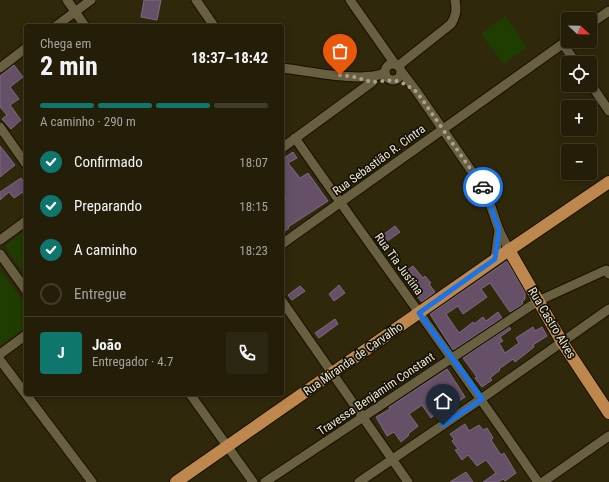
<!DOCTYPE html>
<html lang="pt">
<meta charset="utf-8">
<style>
:root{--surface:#241e08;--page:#2c2712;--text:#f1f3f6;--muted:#a3a29c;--line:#413c29;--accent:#0f766e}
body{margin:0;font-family:"Roboto Condensed",sans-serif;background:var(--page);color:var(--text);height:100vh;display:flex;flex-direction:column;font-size:15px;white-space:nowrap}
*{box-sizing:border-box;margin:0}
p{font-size:13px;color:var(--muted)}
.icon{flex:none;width:22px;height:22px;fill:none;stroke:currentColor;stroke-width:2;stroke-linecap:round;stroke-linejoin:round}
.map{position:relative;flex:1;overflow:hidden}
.sheet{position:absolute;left:24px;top:24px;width:260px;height:372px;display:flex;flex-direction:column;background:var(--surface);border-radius:4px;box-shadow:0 2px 10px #0003,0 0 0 1px var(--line)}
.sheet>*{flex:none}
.needle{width:26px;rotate:112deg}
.buttons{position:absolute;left:561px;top:12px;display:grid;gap:8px}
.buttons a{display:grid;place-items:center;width:36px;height:36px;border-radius:4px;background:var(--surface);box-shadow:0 2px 10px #0003,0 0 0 1px var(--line);font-size:20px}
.pin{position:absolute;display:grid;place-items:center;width:34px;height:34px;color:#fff;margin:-41px -17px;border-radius:50% 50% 50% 0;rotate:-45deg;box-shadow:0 0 4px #0007}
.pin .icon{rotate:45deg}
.courier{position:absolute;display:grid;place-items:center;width:40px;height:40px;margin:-20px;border:3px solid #1a73e8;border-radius:50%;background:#fff;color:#222;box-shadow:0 1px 5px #0007}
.headline em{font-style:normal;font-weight:700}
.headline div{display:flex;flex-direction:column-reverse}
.headline{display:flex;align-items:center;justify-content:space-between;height:68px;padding:0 16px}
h1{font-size:26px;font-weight:700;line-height:30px}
.bar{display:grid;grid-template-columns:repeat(4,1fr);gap:6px 4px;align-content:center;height:48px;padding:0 16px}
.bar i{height:5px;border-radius:3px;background:var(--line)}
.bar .current{background:var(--accent)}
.bar p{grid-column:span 4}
.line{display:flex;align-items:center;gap:10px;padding:0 16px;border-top:1px solid var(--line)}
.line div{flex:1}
.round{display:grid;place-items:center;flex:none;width:42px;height:42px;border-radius:4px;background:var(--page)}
ol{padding:0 16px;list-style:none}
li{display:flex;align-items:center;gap:12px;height:44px}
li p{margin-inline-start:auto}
li .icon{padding:4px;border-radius:50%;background:var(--accent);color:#fff;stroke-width:4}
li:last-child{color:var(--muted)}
li i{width:22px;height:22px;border:2px solid var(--line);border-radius:50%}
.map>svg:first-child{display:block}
.green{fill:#203d00}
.building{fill:#655068;stroke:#806982}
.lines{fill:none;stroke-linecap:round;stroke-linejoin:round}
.minor-casing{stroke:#171100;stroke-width:11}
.major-casing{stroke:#171100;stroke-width:14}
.minor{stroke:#695f41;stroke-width:9}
.major{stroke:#bd874d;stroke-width:12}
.done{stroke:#aaa48f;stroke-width:4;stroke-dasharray:0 7.2}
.route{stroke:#1a73e8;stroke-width:5}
.labels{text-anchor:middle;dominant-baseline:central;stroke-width:3.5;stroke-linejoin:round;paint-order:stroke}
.street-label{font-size:12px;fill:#ece7d6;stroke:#151105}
</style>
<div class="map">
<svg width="609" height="482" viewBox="0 0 609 482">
<rect width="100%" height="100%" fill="#30280a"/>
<g class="green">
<polygon points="505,16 527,47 504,64 481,34"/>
<polygon points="26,230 26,276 5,246"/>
<polygon points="0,270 26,305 26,327 0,346"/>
</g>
<g class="building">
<polygon points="144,0 161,0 157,20 141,17"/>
<polygon points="14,65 23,77 10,87 19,99 10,105 21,120 11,129 2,119 7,115 0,107 0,76"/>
<polygon points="0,146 15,165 0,177"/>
<polygon points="293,152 297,158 288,163 300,178 308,173 328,201 288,227 289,228 282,233 282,202 286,199 282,193 282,155 284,158"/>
<polygon points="21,178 26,186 26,190 14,198 9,192 0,200 0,192"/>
<polygon points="395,226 400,232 383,244 379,238"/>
<polygon points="507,261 525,292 525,299 522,302 523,304 510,312 490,283 481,289 487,297 463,314 458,306 446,314 459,333 473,322 474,324 483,317 486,321 498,312 502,318 453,350 430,314"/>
<polygon points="413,266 423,278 425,276 431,283 429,284 435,292 422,302 417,296 418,295 402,274"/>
<polygon points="339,285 345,293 334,301 329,294"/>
<polygon points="300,286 305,291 292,300 288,295"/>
<polygon points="335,319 338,324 319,338 315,333"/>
<polygon points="509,327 511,329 500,337 503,341 499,343 505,353 519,343 516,338 533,327 535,331 542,327 547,336 533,345 534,347 515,362 513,359 499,369 500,370 490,378 492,380 482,387 475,378 477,377 463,358"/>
<polygon points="447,369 465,397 444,412 442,409 431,418 422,405 409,414 418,426 408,434 409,435 401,442 394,432 387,436 376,417 390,409 389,407"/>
<polygon points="465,424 469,431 479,425 483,430 487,428 493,438 491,440 501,455 504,453 516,473 505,481 503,479 498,482 483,482 496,473 486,460 477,466 468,455 462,460 455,450 458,449 452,441 454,439 450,434"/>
<polygon points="466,472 473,482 450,482"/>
</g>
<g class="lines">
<g class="minor-casing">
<g id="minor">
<polyline points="67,0 85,26"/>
<polyline points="196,0 214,26"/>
<polyline points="350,0 395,64"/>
<polyline points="590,24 609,11"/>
<polyline points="56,26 91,0"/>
<polyline points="563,44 576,63"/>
<circle cx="393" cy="72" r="8"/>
<path d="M398 66 451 24C456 16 457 10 455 0"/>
<polyline points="0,68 26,48"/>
<path d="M282 68C308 71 362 83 385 73"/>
<polyline points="401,71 417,92 486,192 499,230 509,250"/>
<polyline points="590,83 609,111"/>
<polyline points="0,127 26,164"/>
<path d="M295 138C375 253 459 366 538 482"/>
<polyline points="282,148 372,82"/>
<polyline points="0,240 26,221"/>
<polyline points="282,244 568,40"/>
<polyline points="0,254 26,290"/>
<polyline points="495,259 499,230"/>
<polyline points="282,301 408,482"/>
<polyline points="0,354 26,335"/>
<polyline points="0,360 92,482"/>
<polyline points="190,394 253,482"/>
<polyline points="265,482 538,301 606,270 609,274"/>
<polyline points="359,482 481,399 609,309"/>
<polyline points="543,482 609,436"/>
</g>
</g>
<g class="major-casing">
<g id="major">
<polyline points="509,250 562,342 609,413"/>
<polyline points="176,482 509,250 609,182"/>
</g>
</g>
<use href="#minor" class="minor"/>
<use href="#major" class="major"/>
</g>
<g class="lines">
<polyline class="done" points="340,75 354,77 372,82 394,80 405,84 417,92 483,187"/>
<polyline class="route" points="443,425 482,399 419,313 495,259 499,230 486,192 483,187"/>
</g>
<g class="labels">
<g class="street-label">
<text transform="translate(379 160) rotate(-36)">Rua Sebastião R. Cintra</text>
<text transform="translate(399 264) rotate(54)">Rua Tia Justina</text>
<text transform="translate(552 323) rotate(59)">Rua Castro Alves</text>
<text transform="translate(353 359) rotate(-35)">Rua Miranda de Carvalho</text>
<text transform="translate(376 394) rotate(-34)">Travessa Benjamim Constant</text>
</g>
</g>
</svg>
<div class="buttons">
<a><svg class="needle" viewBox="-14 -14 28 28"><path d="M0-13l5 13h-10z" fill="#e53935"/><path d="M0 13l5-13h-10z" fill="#a3a29c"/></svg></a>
<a><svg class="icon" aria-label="locate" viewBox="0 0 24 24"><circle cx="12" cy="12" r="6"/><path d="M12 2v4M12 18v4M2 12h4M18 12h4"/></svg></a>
<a>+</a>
<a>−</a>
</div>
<div class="pin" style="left:340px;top:75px;background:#ea580c"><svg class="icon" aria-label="bag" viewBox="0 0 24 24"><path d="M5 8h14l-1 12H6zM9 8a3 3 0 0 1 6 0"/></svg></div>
<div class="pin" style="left:443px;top:425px;background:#1f2937"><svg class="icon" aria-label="home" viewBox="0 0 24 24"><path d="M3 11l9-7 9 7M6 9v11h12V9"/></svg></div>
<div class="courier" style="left:483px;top:187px"><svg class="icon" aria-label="car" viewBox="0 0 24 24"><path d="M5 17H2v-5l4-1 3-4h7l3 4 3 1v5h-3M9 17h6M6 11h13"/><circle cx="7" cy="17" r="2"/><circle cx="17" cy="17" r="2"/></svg></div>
<section class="sheet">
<div class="headline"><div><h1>2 min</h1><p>Chega em</p></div><em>18:37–18:42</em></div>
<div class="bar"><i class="current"></i><i class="current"></i><i class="current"></i><i></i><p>A caminho · 290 m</p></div>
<ol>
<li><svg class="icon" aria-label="check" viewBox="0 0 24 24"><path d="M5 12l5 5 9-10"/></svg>Confirmado<p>18:07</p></li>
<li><svg class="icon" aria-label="check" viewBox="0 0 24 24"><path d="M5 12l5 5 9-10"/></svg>Preparando<p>18:15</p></li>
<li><svg class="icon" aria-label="check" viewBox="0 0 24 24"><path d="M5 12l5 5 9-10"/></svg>A caminho<p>18:23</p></li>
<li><i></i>Entregue</li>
</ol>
<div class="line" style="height:72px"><b class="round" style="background:var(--accent);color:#fff">J</b><div><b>João</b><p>Entregador · 4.7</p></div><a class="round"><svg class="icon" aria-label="phone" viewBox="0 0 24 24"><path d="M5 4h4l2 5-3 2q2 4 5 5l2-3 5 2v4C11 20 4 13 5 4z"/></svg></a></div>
</section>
</div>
